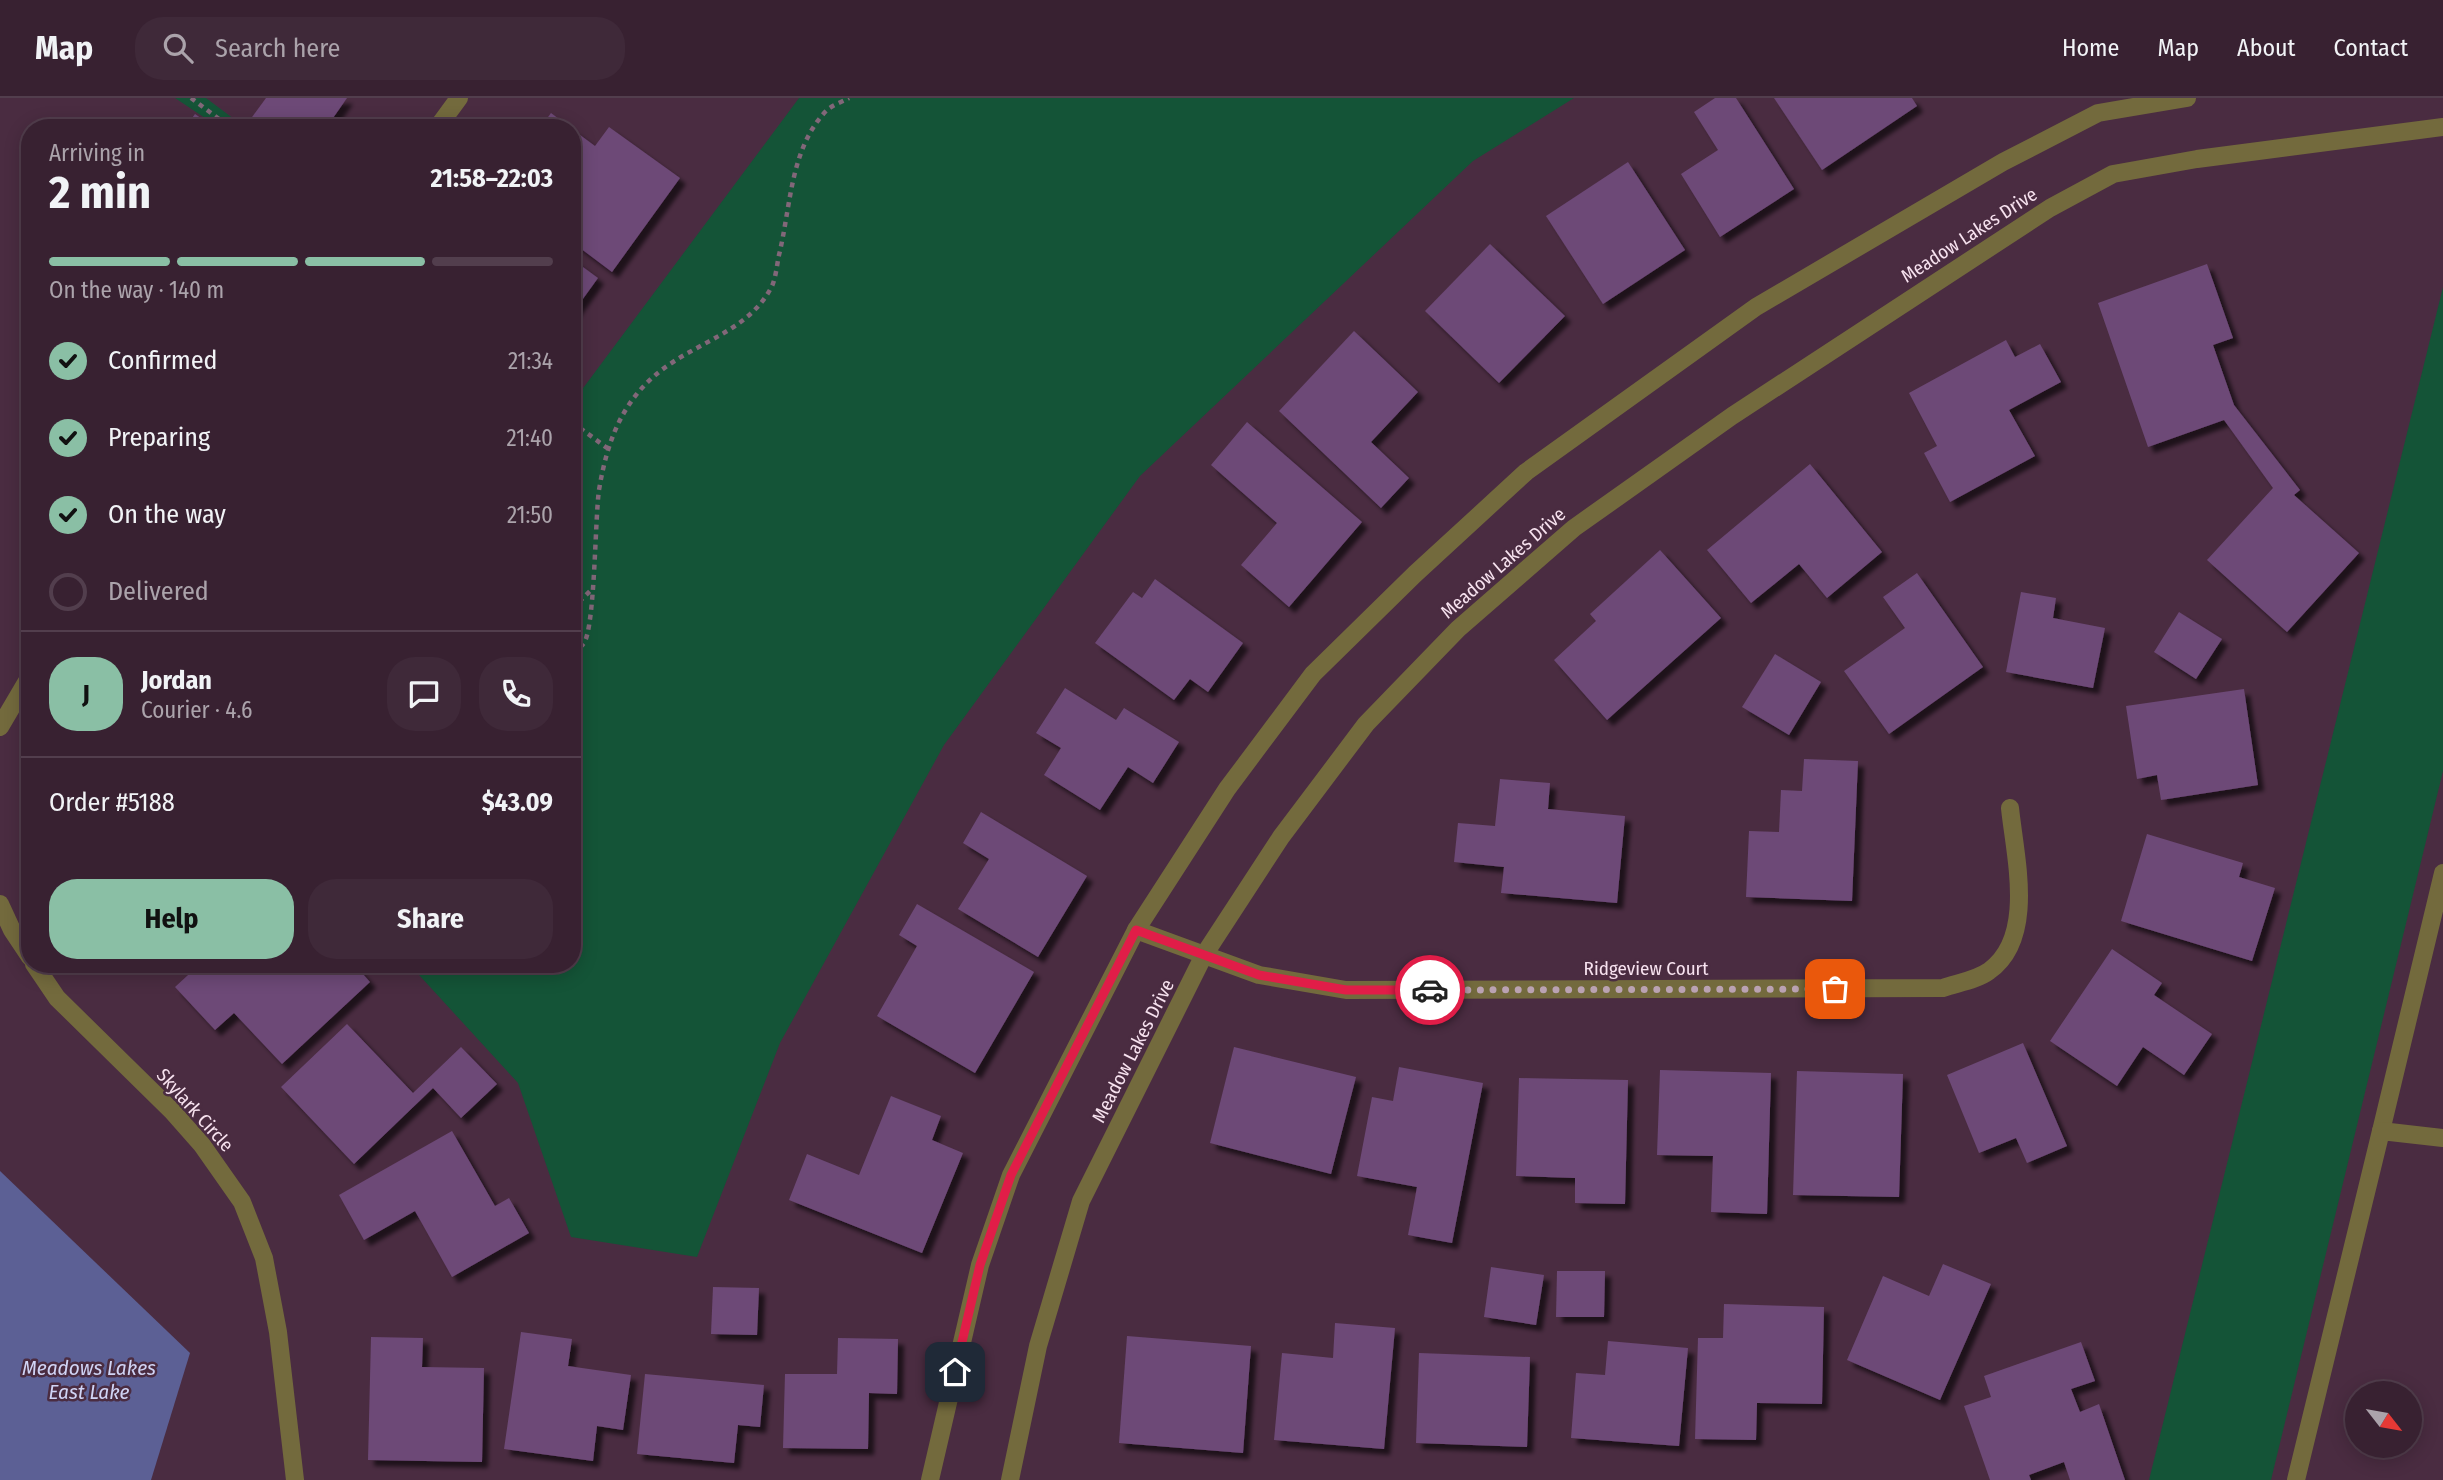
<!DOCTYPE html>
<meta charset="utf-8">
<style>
:root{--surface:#382131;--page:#3f2939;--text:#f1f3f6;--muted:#aba3ab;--line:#523e4d;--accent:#8abfa5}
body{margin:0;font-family:"Fira Sans Condensed",sans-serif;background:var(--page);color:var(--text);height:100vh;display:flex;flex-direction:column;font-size:26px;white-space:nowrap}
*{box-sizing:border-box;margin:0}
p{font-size:23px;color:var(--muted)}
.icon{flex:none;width:38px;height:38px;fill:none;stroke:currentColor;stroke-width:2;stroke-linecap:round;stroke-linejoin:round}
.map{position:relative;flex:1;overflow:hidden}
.details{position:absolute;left:21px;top:21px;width:560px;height:854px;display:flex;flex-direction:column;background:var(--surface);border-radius:28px;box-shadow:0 4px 18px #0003,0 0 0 2px var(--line)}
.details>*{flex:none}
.needle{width:46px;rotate:121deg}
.fabs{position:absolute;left:2345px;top:1283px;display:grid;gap:14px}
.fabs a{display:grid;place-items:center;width:77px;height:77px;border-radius:50%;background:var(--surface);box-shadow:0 4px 18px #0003,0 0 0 2px var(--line);font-size:35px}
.pin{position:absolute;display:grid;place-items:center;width:60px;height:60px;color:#fff;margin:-30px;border-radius:14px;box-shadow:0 4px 10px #0006}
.courier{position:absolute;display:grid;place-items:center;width:70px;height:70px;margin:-35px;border:5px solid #e11d48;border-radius:50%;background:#fff;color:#222;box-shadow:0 2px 9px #0007}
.headline em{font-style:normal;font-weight:700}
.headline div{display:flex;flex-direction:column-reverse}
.headline{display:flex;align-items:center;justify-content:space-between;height:119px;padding:0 28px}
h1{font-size:46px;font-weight:700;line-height:52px}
.bar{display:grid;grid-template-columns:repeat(4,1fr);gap:10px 7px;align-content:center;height:84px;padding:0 28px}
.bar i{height:9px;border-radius:5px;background:var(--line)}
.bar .selected{background:var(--accent)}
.bar p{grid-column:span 4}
.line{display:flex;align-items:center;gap:18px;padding:0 28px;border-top:2px solid var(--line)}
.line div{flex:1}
.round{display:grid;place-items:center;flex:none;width:74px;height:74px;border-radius:28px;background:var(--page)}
ol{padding:0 28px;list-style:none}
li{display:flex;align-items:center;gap:21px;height:77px}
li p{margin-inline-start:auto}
li .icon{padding:7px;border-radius:50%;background:var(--accent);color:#111;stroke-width:4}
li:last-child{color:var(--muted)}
li i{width:38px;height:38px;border:4px solid var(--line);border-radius:50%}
.button{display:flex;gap:14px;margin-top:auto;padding:14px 28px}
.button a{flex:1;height:80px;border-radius:28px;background:var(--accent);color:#111;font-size:28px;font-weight:700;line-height:80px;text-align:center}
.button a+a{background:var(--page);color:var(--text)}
header{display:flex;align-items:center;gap:42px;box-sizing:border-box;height:98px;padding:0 35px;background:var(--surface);border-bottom:2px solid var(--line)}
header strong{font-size:33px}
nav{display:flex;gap:38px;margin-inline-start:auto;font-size:24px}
.search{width:490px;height:63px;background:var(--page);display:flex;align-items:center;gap:18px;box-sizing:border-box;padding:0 24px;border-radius:28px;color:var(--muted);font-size:26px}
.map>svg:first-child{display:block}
.green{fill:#145437}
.water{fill:#5c6095}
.building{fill:#6d4977;filter:url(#shadow)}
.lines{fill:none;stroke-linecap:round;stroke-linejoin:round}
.path{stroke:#826779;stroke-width:4.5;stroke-dasharray:5 5;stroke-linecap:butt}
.minor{stroke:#736a3d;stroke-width:18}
.done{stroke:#baa2b2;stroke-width:7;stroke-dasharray:0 12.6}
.route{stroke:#e11d48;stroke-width:9}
.labels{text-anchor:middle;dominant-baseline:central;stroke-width:5;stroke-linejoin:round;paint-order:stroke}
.street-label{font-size:19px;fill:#f7e2ef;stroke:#4a2c41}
.water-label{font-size:21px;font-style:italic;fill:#d0d4f5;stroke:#4a2c41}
</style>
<header>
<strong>Map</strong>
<div class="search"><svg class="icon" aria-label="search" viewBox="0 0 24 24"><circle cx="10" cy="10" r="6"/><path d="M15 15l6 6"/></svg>Search here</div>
<nav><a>Home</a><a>Map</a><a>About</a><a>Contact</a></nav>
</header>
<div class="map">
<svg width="2443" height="1382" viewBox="0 0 2443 1382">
<defs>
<filter id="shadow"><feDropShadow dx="6" dy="6" stdDeviation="2" flood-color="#0009"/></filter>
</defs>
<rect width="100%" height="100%" fill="#4a2c41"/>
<g class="green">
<polygon points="175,0 206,0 246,30 220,30"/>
<polygon points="799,0 1574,0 1473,63 1140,378 944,647 780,945 697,1159 571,1139 518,985 409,866 572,866 572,305"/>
<polygon points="2443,189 2443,673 2271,1382 2149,1382"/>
</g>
<polygon class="water" points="0,1073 190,1255 151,1382 0,1382"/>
<g class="building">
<polygon points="266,0 347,0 326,30 252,30 247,26"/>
<polygon points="1715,0 1736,0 1794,91 1720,139 1681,76 1718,52 1694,14"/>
<polygon points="1774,0 1912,0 1917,8 1822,72"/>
<polygon points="551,15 571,30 540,30"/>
<polygon points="195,16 215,30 185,30"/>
<polygon points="609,29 680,80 612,174 572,144 572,31 595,48"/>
<polygon points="1628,64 1685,152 1603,206 1546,118"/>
<polygon points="1490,146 1565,218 1499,285 1425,213"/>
<polygon points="572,161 598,180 572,216"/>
<polygon points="2207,166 2233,240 2213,247 2234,307 2300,392 2294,397 2359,455 2287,534 2207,462 2273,390 2224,322 2148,349 2098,205"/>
<polygon points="1354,233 1418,294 1371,344 1409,380 1381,410 1279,313"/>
<polygon points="2006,242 2015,259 2040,246 2061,284 2009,312 2035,358 1950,404 1924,355 1937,348 1909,295"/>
<polygon points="1247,324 1362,424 1289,509 1241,467 1277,425 1211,367"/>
<polygon points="1810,366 1882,454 1827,500 1799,466 1751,505 1707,452"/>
<polygon points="1660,452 1721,520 1607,622 1554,562 1596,523 1590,516"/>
<polygon points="1917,475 1983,569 1889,636 1844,573 1905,530 1883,499"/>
<polygon points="1155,481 1243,545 1208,594 1190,581 1174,602 1095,545 1133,494 1142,500"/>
<polygon points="2021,494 2056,500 2053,520 2105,530 2093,590 2006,574"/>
<polygon points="2179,514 2222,541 2196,581 2154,554"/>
<polygon points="1775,556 1821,584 1789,637 1742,609"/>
<polygon points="1065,590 1116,622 1124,610 1179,644 1153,685 1128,669 1100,712 1044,677 1061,650 1036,635"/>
<polygon points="2244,591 2258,687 2161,702 2157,677 2137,681 2126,608"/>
<polygon points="1804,661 1858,663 1852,803 1746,799 1749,733 1779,734 1781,692 1802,693"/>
<polygon points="1500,681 1550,685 1548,711 1625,718 1617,805 1501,795 1504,769 1454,764 1458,725 1495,728"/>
<polygon points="981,714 1087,778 1038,859 958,811 989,761 963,745"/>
<polygon points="2147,736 2243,765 2239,779 2275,790 2252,863 2121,823"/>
<polygon points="917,806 1034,874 975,975 877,918 917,848 899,837"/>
<polygon points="2112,851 2162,885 2154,897 2212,936 2184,977 2143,949 2117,988 2050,943"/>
<polygon points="200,866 354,866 370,884 282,966 234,915 215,932 175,889"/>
<polygon points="347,926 413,995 461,949 497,986 461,1020 433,990 354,1066 281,989"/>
<polygon points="2023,945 2067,1048 2027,1065 2016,1040 1979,1055 1947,977"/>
<polygon points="1234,949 1356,979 1331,1076 1210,1045"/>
<polygon points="1399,969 1483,985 1452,1145 1408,1137 1417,1089 1357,1078 1372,999 1393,1003"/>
<polygon points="1660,972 1771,975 1767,1116 1711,1114 1713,1058 1657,1057"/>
<polygon points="1797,973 1903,976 1899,1099 1793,1097"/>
<polygon points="1519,980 1628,982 1625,1106 1575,1105 1575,1080 1516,1078"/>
<polygon points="891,998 941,1018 932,1042 963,1055 922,1155 789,1102 807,1056 859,1077"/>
<polygon points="452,1033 495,1108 509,1100 529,1135 452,1179 415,1113 364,1142 339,1097"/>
<polygon points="1943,1166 1991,1186 1940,1302 1847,1262 1883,1178 1929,1198"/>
<polygon points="1491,1169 1544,1177 1536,1227 1484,1219"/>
<polygon points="1557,1173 1605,1173 1604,1219 1556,1219"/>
<polygon points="713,1189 759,1190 757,1237 711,1236"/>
<polygon points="1724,1206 1824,1209 1822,1306 1757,1305 1756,1342 1695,1341 1698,1240 1723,1240"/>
<polygon points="1335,1225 1395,1230 1384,1351 1274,1342 1282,1255 1333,1260"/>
<polygon points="521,1234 572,1241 568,1268 631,1277 623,1332 597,1328 593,1363 504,1351"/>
<polygon points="1127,1238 1251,1248 1243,1355 1119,1345"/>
<polygon points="371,1239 423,1240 422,1269 484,1270 482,1364 368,1362"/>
<polygon points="838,1240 898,1241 897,1296 869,1295 868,1351 783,1350 785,1276 837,1276"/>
<polygon points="1608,1243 1688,1250 1679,1348 1571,1340 1576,1275 1605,1277"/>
<polygon points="2081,1244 2095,1283 2071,1291 2080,1314 2099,1306 2125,1382 2070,1382 2064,1364 2029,1377 2031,1382 1990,1382 1964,1308 1991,1299 1984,1278"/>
<polygon points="1419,1255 1530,1259 1527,1349 1416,1345"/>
<polygon points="645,1276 764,1287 760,1329 738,1327 734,1365 637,1356"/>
</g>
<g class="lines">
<g class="path">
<polyline points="191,0 231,30"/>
<polyline points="572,324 607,350"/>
<polyline points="572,511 591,492"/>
<path d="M572 555C576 552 581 549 584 545 595 528 595 420 599 392 608 338 625 295 673 264 708 241 752 228 772 188 776 179 777 166 779 157 791 108 790 51 826 13 832 7 842 4 849 0"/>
</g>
<g class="minor">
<polyline points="437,30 459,0"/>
<polyline points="0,629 30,578"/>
<polyline points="0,806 12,832 30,859"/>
<path d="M1136 832 1259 877 1346 892 1943 890C1957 885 1977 882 1989 873 2036 840 2015 759 2010 710"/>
<polyline points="34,866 57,900 172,1013 202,1047 242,1104 264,1160 278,1234 295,1382"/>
<polyline points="2381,1033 2443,775"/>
<polyline points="930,1382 980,1167 1011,1077 1136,832 1227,691 1313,576 1415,476 1526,374 1756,209 2003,64 2098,15 2187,0"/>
<polyline points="1010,1382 1038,1248 1081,1103 1204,857 1281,739 1366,626 1458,531 1574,430 1732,318 2050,110 2113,76 2197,61 2443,29"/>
<polyline points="2296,1382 2381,1033 2443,1040"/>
</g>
</g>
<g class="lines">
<polyline class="done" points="1430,892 1835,891"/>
<polyline class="route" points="955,1274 980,1167 1011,1077 1136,832 1259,877 1346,892 1430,892"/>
</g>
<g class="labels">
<g class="street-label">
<text transform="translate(1969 137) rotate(-33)">Meadow Lakes Drive</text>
<text transform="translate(1503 465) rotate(-41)">Meadow Lakes Drive</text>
<text x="1646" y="870">Ridgeview Court</text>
<text transform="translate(1133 953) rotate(-63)">Meadow Lakes Drive</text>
<text transform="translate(195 1012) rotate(48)">Skylark Circle</text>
</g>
<g class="water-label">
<text x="89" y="1270">Meadows Lakes<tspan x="89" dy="24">East Lake</tspan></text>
</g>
</g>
</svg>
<div class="fabs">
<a><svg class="needle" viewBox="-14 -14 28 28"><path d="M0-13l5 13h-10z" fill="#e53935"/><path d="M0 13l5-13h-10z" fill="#aba3ab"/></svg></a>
</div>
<div class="pin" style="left:1835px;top:891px;background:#ea580c"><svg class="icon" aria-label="bag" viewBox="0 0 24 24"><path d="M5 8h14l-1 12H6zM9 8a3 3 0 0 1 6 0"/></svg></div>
<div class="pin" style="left:955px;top:1274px;background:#1f2937"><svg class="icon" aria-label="home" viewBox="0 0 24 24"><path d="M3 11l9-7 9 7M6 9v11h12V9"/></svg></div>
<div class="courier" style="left:1430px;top:892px"><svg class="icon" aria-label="car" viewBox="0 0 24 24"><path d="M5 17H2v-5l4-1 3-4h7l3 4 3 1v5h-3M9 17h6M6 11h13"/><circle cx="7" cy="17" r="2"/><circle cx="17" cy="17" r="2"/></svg></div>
<section class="details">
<div class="headline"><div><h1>2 min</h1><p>Arriving in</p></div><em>21:58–22:03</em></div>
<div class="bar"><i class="selected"></i><i class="selected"></i><i class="selected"></i><i></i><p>On the way · 140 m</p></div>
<ol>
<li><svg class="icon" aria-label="check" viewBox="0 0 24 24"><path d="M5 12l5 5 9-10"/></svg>Confirmed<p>21:34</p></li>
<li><svg class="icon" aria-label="check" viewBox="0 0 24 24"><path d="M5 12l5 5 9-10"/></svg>Preparing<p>21:40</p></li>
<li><svg class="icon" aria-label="check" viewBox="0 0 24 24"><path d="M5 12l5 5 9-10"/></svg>On the way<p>21:50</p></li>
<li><i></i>Delivered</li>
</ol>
<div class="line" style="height:126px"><b class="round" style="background:var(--accent);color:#111">J</b><div><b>Jordan</b><p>Courier · 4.6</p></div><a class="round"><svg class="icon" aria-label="chat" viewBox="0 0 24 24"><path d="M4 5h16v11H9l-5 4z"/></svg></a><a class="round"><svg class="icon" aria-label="phone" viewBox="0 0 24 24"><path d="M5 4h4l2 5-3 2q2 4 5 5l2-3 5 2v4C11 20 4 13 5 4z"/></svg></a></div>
<div class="line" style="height:91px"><div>Order #5188</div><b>$43.09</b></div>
<div class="button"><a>Help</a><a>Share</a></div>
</section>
</div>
